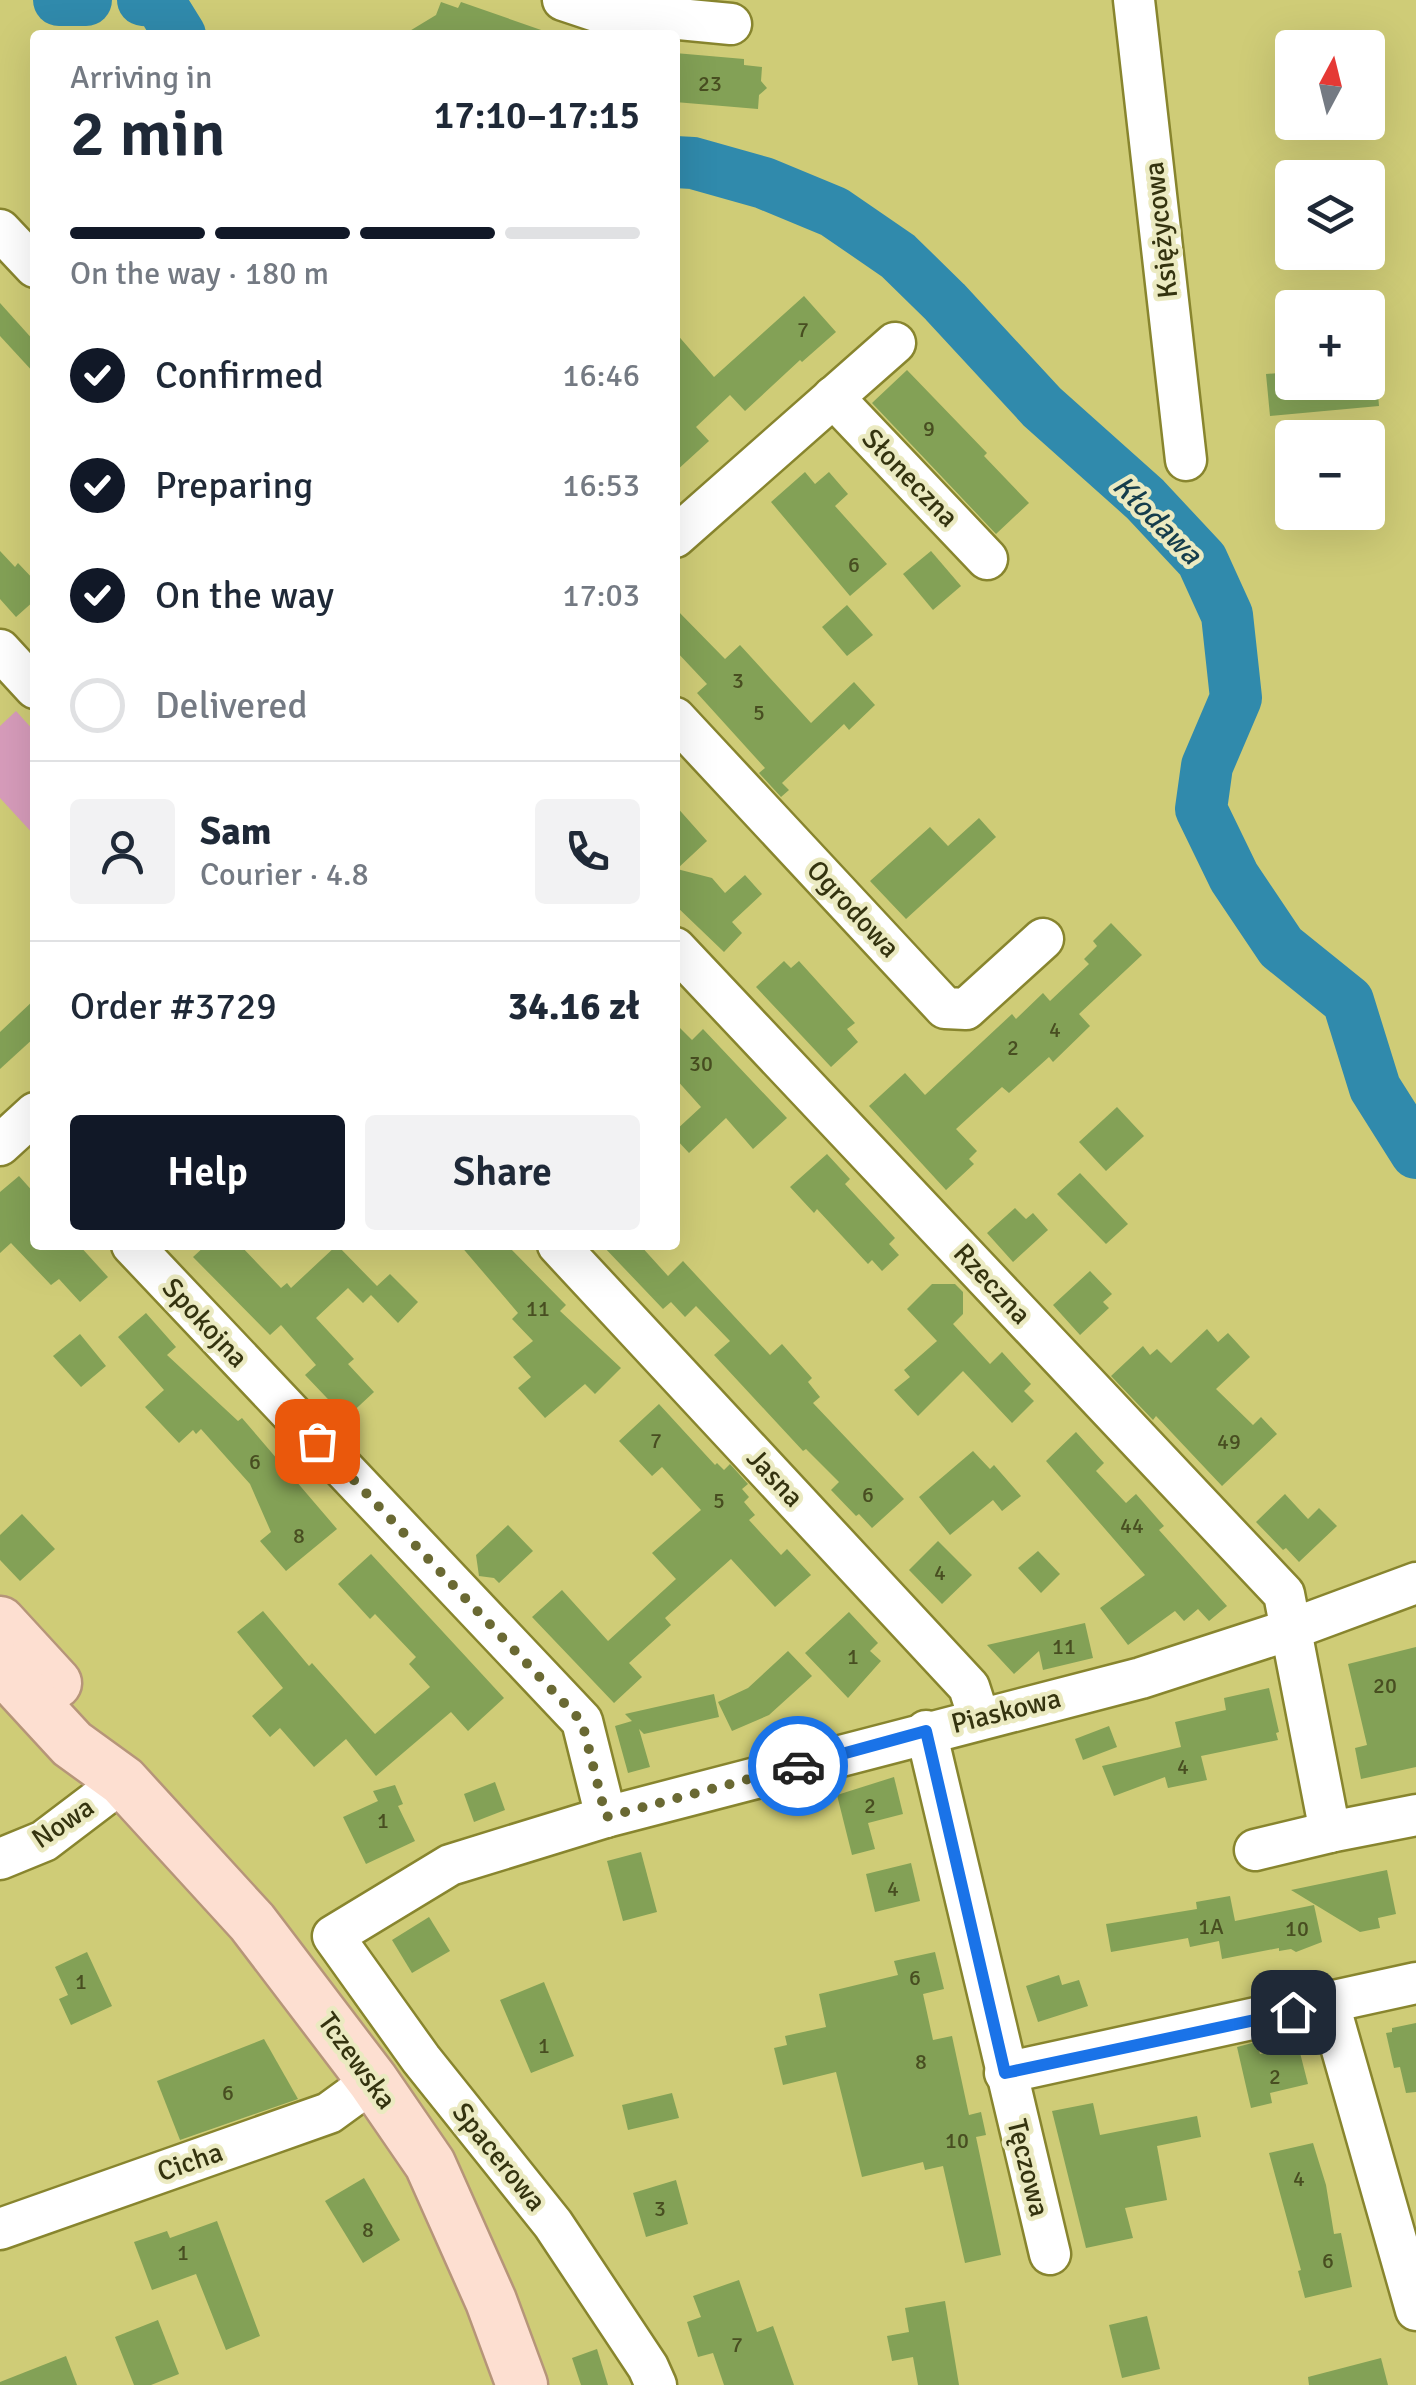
<!DOCTYPE html>
<meta charset="utf-8">
<style>
:root{--surface:#fff;--page:#f2f2f3;--text:#1f2937;--muted:#747a83;--line:#e0e1e3;--accent:#111827}
body{margin:0;font-family:Signika,sans-serif;background:var(--page);color:var(--text);height:100vh;display:flex;flex-direction:column;font-size:38px;white-space:nowrap}
*{box-sizing:border-box;margin:0}
p{font-size:32px;color:var(--muted)}
.icon{flex:none;width:55px;height:55px;fill:none;stroke:currentColor;stroke-width:2;stroke-linecap:round;stroke-linejoin:round}
.map{position:relative;flex:1;overflow:hidden}
.sheet{position:absolute;left:30px;top:30px;width:650px;height:1220px;display:flex;flex-direction:column;background:var(--surface);border-radius:10px;box-shadow:0 10px 40px #0002}
.sheet>*{flex:none}
.needle{width:65px;rotate:7deg}
.tools{position:absolute;left:1275px;top:30px;display:grid;gap:20px}
.tools a{display:grid;place-items:center;width:110px;height:110px;border-radius:10px;background:var(--surface);box-shadow:0 10px 40px #0002;font-size:50px}
.pin{position:absolute;display:grid;place-items:center;width:85px;height:85px;color:#fff;margin:-42px;border-radius:20px;box-shadow:0 5px 15px #0006}
.courier{position:absolute;display:grid;place-items:center;width:100px;height:100px;margin:-50px;border:8px solid #1a73e8;border-radius:50%;background:#fff;color:#222;box-shadow:0 2px 12px #0007}
.overview em{font-style:normal;font-weight:600}
.overview div{display:flex;flex-direction:column-reverse}
.overview{display:flex;align-items:center;justify-content:space-between;height:170px;padding:0 40px}
h1{font-size:65px;font-weight:600;line-height:75px}
.bar{display:grid;grid-template-columns:repeat(4,1fr);gap:15px 10px;align-content:center;height:120px;padding:0 40px}
.bar i{height:12px;border-radius:8px;background:var(--line)}
.bar .active{background:var(--accent)}
.bar p{grid-column:span 4}
.line{display:flex;align-items:center;gap:25px;padding:0 40px;border-top:2px solid var(--line)}
.line div{flex:1}
.round{display:grid;place-items:center;flex:none;width:105px;height:105px;border-radius:10px;background:var(--page)}
ol{padding:0 40px;list-style:none}
li{display:flex;align-items:center;gap:30px;height:110px}
li p{margin-inline-start:auto}
li .icon{padding:10px;border-radius:50%;background:var(--accent);color:#fff;stroke-width:4}
li:last-child{color:var(--muted)}
li i{width:55px;height:55px;border:5px solid var(--line);border-radius:50%}
.primary-button{display:flex;gap:20px;margin-top:auto;padding:20px 40px}
.primary-button a{flex:1;height:115px;border-radius:10px;background:var(--accent);color:#fff;font-size:40px;font-weight:600;line-height:115px;text-align:center}
.primary-button a+a{background:var(--page);color:var(--text)}
.map>svg:first-child{display:block}
.green{fill:#d79cbb}
.lines{fill:none;stroke-linecap:round;stroke-linejoin:round}
.river{stroke:#308aac;stroke-width:52}
.building{fill:#83a156}
.minor-casing{stroke:#88852e;stroke-width:45}
.major-casing{stroke:#b69579;stroke-width:55}
.minor{stroke:#fff;stroke-width:40}
.major{stroke:#fddfd1;stroke-width:50}
.done{stroke:#6a6933;stroke-width:10;stroke-dasharray:0 18}
.route{stroke:#1a73e8;stroke-width:12}
.labels{text-anchor:middle;dominant-baseline:central;stroke-width:9;stroke-linejoin:round;paint-order:stroke}
.number-label{font-size:22px;fill:#484e21}
.street-label{font-size:28px;fill:#34330f;stroke:#ebeac1}
.water-label{font-size:30px;font-style:italic;fill:#153d4c;stroke:#ebeac1}
</style>
<div class="map">
<svg width="1416" height="2385" viewBox="0 0 1416 2385">
<rect width="100%" height="100%" fill="#cfcc77"/>
<polygon class="green" points="16,711 35,732 35,836 0,798 0,726"/>
<g class="lines">
<g class="river">
<polyline points="59,0 86,0"/>
<polyline points="143,0 159,1 180,35"/>
<polyline points="675,162 693,163 764,183 834,212 898,256 945,302 1042,407 1145,499 1202,560 1227,615 1236,698 1207,766 1201,809 1234,877 1281,947 1348,1001 1375,1088 1416,1153"/>
</g>
</g>
<g class="building">
<polygon points="441,2 458,8 461,2 544,31 543,35 403,35 436,15"/>
<polygon points="675,53 744,59 744,65 762,67 761,81 767,88 759,95 758,109 675,102"/>
<polygon points="804,296 836,332 802,362 800,360 745,411 730,395 696,427 709,441 675,472 675,332 714,377"/>
<polygon points="0,303 35,342 35,374 0,336"/>
<polygon points="907,370 987,453 984,456 1029,503 996,534 872,403"/>
<polygon points="1292,372 1292,382 1377,382 1379,406 1270,416 1266,374"/>
<polygon points="805,472 815,484 829,472 848,494 835,506 887,564 850,596 771,502"/>
<polygon points="0,551 15,567 18,563 35,581 35,600 16,617 0,599"/>
<polygon points="931,551 961,586 933,610 903,574"/>
<polygon points="847,605 873,635 847,656 822,627"/>
<polygon points="675,608 725,659 740,645 811,723 854,682 875,705 849,730 844,724 782,783 789,790 781,797 759,773 765,768 697,693 707,684 675,650"/>
<polygon points="675,805 707,841 677,869 712,878 725,893 745,875 762,894 732,922 742,933 724,952 675,905"/>
<polygon points="979,818 996,837 906,919 870,881 930,827 948,846"/>
<polygon points="1111,923 1142,955 1079,1014 1090,1026 1053,1062 1049,1057 1009,1093 1002,1087 956,1129 977,1151 969,1159 974,1164 946,1190 869,1106 905,1073 925,1095 1012,1014 1016,1019 1043,993 1050,1001 1089,964 1084,959 1097,946 1093,941"/>
<polygon points="784,961 791,968 799,961 855,1023 847,1029 858,1042 831,1067 756,987"/>
<polygon points="35,999 35,1037 0,1069 0,1032"/>
<polygon points="675,1023 692,1040 703,1029 787,1118 753,1149 726,1118 689,1153 675,1138 675,1131 701,1107 675,1078"/>
<polygon points="1117,1107 1144,1136 1106,1171 1079,1142"/>
<polygon points="827,1154 850,1179 845,1184 895,1238 889,1244 899,1255 882,1271 872,1260 868,1264 817,1209 814,1213 790,1187"/>
<polygon points="1080,1173 1128,1224 1106,1244 1057,1194"/>
<polygon points="19,1176 35,1194 35,1245 79,1245 108,1277 80,1302 59,1279 51,1285 11,1243 0,1253 0,1192"/>
<polygon points="1015,1208 1026,1219 1033,1213 1048,1230 1013,1262 987,1233"/>
<polygon points="206,1245 240,1245 281,1288 287,1283 291,1288 337,1245 377,1286 390,1274 418,1302 398,1323 371,1295 363,1303 348,1288 316,1318 354,1359 348,1364 374,1392 346,1418 305,1375 316,1365 281,1325 270,1335 193,1257"/>
<polygon points="460,1245 507,1245 566,1305 560,1311 621,1368 595,1394 585,1384 545,1418 518,1388 531,1377 513,1357 533,1341 512,1319 518,1313"/>
<polygon points="602,1245 640,1245 668,1276 683,1261 770,1355 782,1344 812,1378 808,1382 820,1397 813,1403 904,1499 872,1528 859,1514 856,1516 831,1490 839,1482 806,1449 803,1451 714,1355 730,1341 696,1306 685,1317 671,1302 663,1309"/>
<polygon points="1090,1271 1112,1294 1103,1302 1109,1308 1080,1335 1053,1305"/>
<polygon points="932,1284 955,1284 963,1292 963,1314 953,1324 990,1364 1002,1352 1031,1384 1024,1391 1034,1401 1012,1423 963,1371 918,1416 894,1390 910,1377 904,1370 937,1341 907,1309"/>
<polygon points="146,1313 176,1347 167,1355 238,1421 242,1418 337,1529 286,1571 260,1541 271,1532 250,1484 201,1429 196,1434 193,1430 179,1443 145,1407 164,1390 118,1337"/>
<polygon points="1207,1329 1218,1342 1228,1333 1250,1357 1216,1389 1253,1425 1261,1417 1277,1434 1222,1486 1156,1416 1153,1420 1111,1376 1143,1346 1150,1355 1157,1349 1171,1363"/>
<polygon points="80,1334 106,1366 81,1387 53,1356"/>
<polygon points="659,1404 715,1465 717,1463 724,1470 730,1464 748,1484 742,1489 749,1497 744,1502 755,1515 749,1520 781,1555 787,1549 811,1575 775,1607 731,1559 665,1618 671,1625 629,1663 642,1677 614,1703 532,1617 562,1590 608,1641 676,1579 652,1553 701,1510 662,1467 652,1476 619,1441"/>
<polygon points="1076,1432 1104,1463 1096,1471 1126,1503 1136,1494 1164,1526 1159,1530 1227,1606 1209,1621 1198,1609 1184,1621 1175,1611 1128,1645 1100,1608 1145,1575 1046,1461"/>
<polygon points="973,1451 990,1469 994,1465 1021,1496 1002,1511 993,1500 950,1535 919,1497"/>
<polygon points="1285,1494 1308,1519 1319,1508 1337,1526 1299,1562 1286,1548 1283,1550 1256,1522"/>
<polygon points="22,1514 55,1549 20,1581 0,1560 0,1535"/>
<polygon points="508,1525 533,1551 499,1583 494,1578 479,1576 476,1555"/>
<polygon points="938,1541 972,1575 942,1604 909,1570"/>
<polygon points="1038,1551 1060,1574 1041,1593 1018,1568"/>
<polygon points="371,1554 504,1698 468,1731 451,1712 376,1776 346,1739 314,1767 280,1728 270,1737 252,1716 283,1688 237,1632 263,1611 309,1666 312,1663 375,1734 430,1687 409,1664 416,1657 375,1614 370,1619 338,1584"/>
<polygon points="849,1612 878,1643 870,1651 881,1661 848,1698 805,1653"/>
<polygon points="1085,1623 1093,1658 1043,1670 1039,1651 1014,1674 987,1645"/>
<polygon points="1416,1647 1416,1767 1361,1779 1355,1748 1367,1745 1348,1664"/>
<polygon points="788,1651 812,1676 769,1715 732,1731 718,1702 748,1688"/>
<polygon points="1269,1688 1279,1732 1276,1733 1278,1740 1201,1756 1207,1780 1168,1788 1165,1777 1114,1796 1102,1766 1181,1747 1175,1722 1226,1710 1224,1698"/>
<polygon points="714,1694 719,1717 644,1734 639,1729 650,1767 628,1773 615,1726 632,1721 625,1714"/>
<polygon points="1109,1726 1117,1747 1083,1760 1075,1739"/>
<polygon points="894,1777 903,1814 868,1823 875,1849 852,1855 837,1795"/>
<polygon points="495,1782 505,1810 474,1822 464,1794"/>
<polygon points="395,1785 403,1804 398,1806 415,1841 366,1864 343,1817 378,1801 373,1791"/>
<polygon points="641,1852 657,1912 623,1921 607,1861"/>
<polygon points="911,1863 920,1901 875,1912 866,1874"/>
<polygon points="1387,1870 1396,1914 1378,1918 1380,1928 1360,1932 1291,1890"/>
<polygon points="1230,1896 1235,1921 1314,1905 1322,1942 1296,1952 1291,1949 1279,1951 1279,1948 1222,1959 1219,1941 1190,1947 1188,1938 1111,1952 1106,1924 1197,1909 1196,1902"/>
<polygon points="429,1917 450,1951 412,1973 392,1940"/>
<polygon points="87,1952 112,2006 71,2025 59,1999 68,1995 55,1967"/>
<polygon points="935,1952 944,1989 923,1994 933,2040 952,2036 969,2115 981,2112 986,2135 976,2137 1001,2255 965,2263 943,2166 925,2170 923,2162 862,2177 836,2072 783,2085 774,2048 787,2045 785,2036 826,2027 819,1994 898,1975 894,1961"/>
<polygon points="1059,1975 1062,1985 1079,1980 1088,2006 1038,2022 1026,1986"/>
<polygon points="544,1982 574,2056 531,2073 500,2000"/>
<polygon points="1416,2023 1416,2092 1406,2093 1400,2067 1394,2068 1386,2033 1392,2032 1392,2028"/>
<polygon points="264,2039 298,2099 180,2140 157,2081"/>
<polygon points="1256,2042 1260,2054 1298,2045 1308,2084 1270,2093 1272,2103 1251,2108 1237,2047"/>
<polygon points="672,2093 679,2118 628,2130 622,2105"/>
<polygon points="1093,2103 1100,2135 1197,2116 1201,2137 1157,2146 1167,2200 1125,2208 1133,2238 1086,2248 1052,2111"/>
<polygon points="1313,2143 1326,2185 1334,2234 1341,2233 1352,2287 1305,2298 1298,2271 1301,2270 1269,2153"/>
<polygon points="364,2178 400,2240 363,2263 325,2201"/>
<polygon points="676,2180 688,2224 646,2237 633,2193"/>
<polygon points="217,2221 260,2336 226,2350 196,2274 152,2290 134,2242 167,2231 170,2238"/>
<polygon points="739,2280 757,2332 773,2326 794,2385 724,2385 713,2353 698,2357 687,2322 701,2317 693,2296"/>
<polygon points="945,2301 959,2385 918,2385 913,2357 892,2361 887,2336 909,2332 905,2308"/>
<polygon points="1147,2316 1160,2369 1122,2378 1109,2325"/>
<polygon points="158,2320 179,2374 151,2385 134,2385 115,2337"/>
<polygon points="597,2349 608,2385 581,2385 572,2358"/>
<polygon points="66,2356 77,2385 0,2385 0,2382"/>
<polygon points="1381,2358 1388,2385 1309,2385 1308,2377"/>
</g>
<g class="lines">
<g class="minor-casing">
<g id="minor">
<polyline points="563,0 596,11 731,24"/>
<polyline points="1134,0 1186,460"/>
<polyline points="0,230 35,267"/>
<polyline points="833,397 987,559"/>
<polyline points="675,537 895,343"/>
<polyline points="0,650 35,688"/>
<polyline points="675,718 945,1008 966,1009 1043,939"/>
<polyline points="675,948 1284,1594 1330,1832 1416,1815"/>
<polyline points="0,1145 35,1113"/>
<polyline points="132,1245 582,1721 606,1817"/>
<polyline points="558,1245 969,1687 979,1718"/>
<polyline points="926,1731 1050,2254"/>
<polyline points="1255,1850 1330,1832"/>
<polyline points="0,1859 44,1841 123,1781"/>
<polyline points="1329,2004 1416,2310"/>
<polyline points="1005,2073 1416,1983"/>
<polyline points="0,2229 329,2113 373,2081"/>
<polyline points="656,2385 648,2367 553,2224 421,2059 333,1936 450,1865 606,1817 1141,1678 1289,1630 1416,1583"/>
</g>
</g>
<g class="major-casing">
<g id="major">
<polyline points="0,1622 56,1683"/>
<polyline points="0,1666 72,1744 123,1781 252,1922 373,2081 430,2164 491,2301 522,2385"/>
</g>
</g>
<use href="#minor" class="minor"/>
<use href="#major" class="major"/>
</g>
<g class="lines">
<polyline class="done" points="317,1441 582,1722 606,1817 798,1766"/>
<polyline class="route" points="798,1766 926,1731 1005,2073 1293,2012"/>
</g>
<g class="labels">
<g class="number-label">
<text x="710" y="83">23</text>
<text x="803" y="329">7</text>
<text x="929" y="428">9</text>
<text x="854" y="564">6</text>
<text x="738" y="680">3</text>
<text x="759" y="712">5</text>
<text x="1055" y="1029">4</text>
<text x="1013" y="1047">2</text>
<text x="701" y="1063">30</text>
<text x="538" y="1308">11</text>
<text x="656" y="1440">7</text>
<text x="1229" y="1441">49</text>
<text x="255" y="1461">6</text>
<text x="868" y="1494">6</text>
<text x="719" y="1500">5</text>
<text x="1132" y="1525">44</text>
<text x="299" y="1535">8</text>
<text x="940" y="1572">4</text>
<text x="1064" y="1646">11</text>
<text x="853" y="1656">1</text>
<text x="1385" y="1685">20</text>
<text x="1183" y="1766">4</text>
<text x="870" y="1805">2</text>
<text x="383" y="1820">1</text>
<text x="893" y="1888">4</text>
<text x="1211" y="1926">1A</text>
<text x="1297" y="1928">10</text>
<text x="915" y="1977">6</text>
<text x="81" y="1981">1</text>
<text x="544" y="2045">1</text>
<text x="921" y="2061">8</text>
<text x="1275" y="2076">2</text>
<text x="228" y="2092">6</text>
<text x="957" y="2140">10</text>
<text x="1299" y="2178">4</text>
<text x="660" y="2208">3</text>
<text x="368" y="2229">8</text>
<text x="183" y="2252">1</text>
<text x="1328" y="2260">6</text>
<text x="737" y="2344">7</text>
</g>
<g class="street-label">
<text transform="translate(1161 230) rotate(-96)">Księżycowa</text>
<text transform="translate(910 478) rotate(46)">Słoneczna</text>
<text transform="translate(853 909) rotate(47)">Ogrodowa</text>
<text transform="translate(992 1284) rotate(47)">Rzeczna</text>
<text transform="translate(205 1323) rotate(47)">Spokojna</text>
<text transform="translate(775 1478) rotate(47)">Jasna</text>
<text transform="translate(1006 1711) rotate(-14)">Piaskowa</text>
<text transform="translate(63 1823) rotate(-34)">Nowa</text>
<text transform="translate(357 2061) rotate(54)">Tczewska</text>
<text transform="translate(499 2157) rotate(51)">Spacerowa</text>
<text transform="translate(190 2162) rotate(-19)">Cicha</text>
<text transform="translate(1028 2168) rotate(76)">Tęczowa</text>
</g>
<g class="water-label">
<text transform="translate(1157 520) rotate(45)">Kłodawa</text>
</g>
</g>
</svg>
<div class="tools">
<a><svg class="needle" viewBox="-14 -14 28 28"><path d="M0-13l5 13h-10z" fill="#e53935"/><path d="M0 13l5-13h-10z" fill="#747a83"/></svg></a>
<a><svg class="icon" aria-label="layers" viewBox="0 0 24 24"><path d="M12 4l9 5-9 5-9-5zM3 14l9 5 9-5"/></svg></a>
<a>+</a>
<a>−</a>
</div>
<div class="pin" style="left:317px;top:1441px;background:#ea580c"><svg class="icon" aria-label="bag" viewBox="0 0 24 24"><path d="M5 8h14l-1 12H6zM9 8a3 3 0 0 1 6 0"/></svg></div>
<div class="pin" style="left:1293px;top:2012px;background:#1f2937"><svg class="icon" aria-label="home" viewBox="0 0 24 24"><path d="M3 11l9-7 9 7M6 9v11h12V9"/></svg></div>
<div class="courier" style="left:798px;top:1766px"><svg class="icon" aria-label="car" viewBox="0 0 24 24"><path d="M5 17H2v-5l4-1 3-4h7l3 4 3 1v5h-3M9 17h6M6 11h13"/><circle cx="7" cy="17" r="2"/><circle cx="17" cy="17" r="2"/></svg></div>
<section class="sheet">
<div class="overview"><div><h1>2 min</h1><p>Arriving in</p></div><em>17:10–17:15</em></div>
<div class="bar"><i class="active"></i><i class="active"></i><i class="active"></i><i></i><p>On the way · 180 m</p></div>
<ol>
<li><svg class="icon" aria-label="check" viewBox="0 0 24 24"><path d="M5 12l5 5 9-10"/></svg>Confirmed<p>16:46</p></li>
<li><svg class="icon" aria-label="check" viewBox="0 0 24 24"><path d="M5 12l5 5 9-10"/></svg>Preparing<p>16:53</p></li>
<li><svg class="icon" aria-label="check" viewBox="0 0 24 24"><path d="M5 12l5 5 9-10"/></svg>On the way<p>17:03</p></li>
<li><i></i>Delivered</li>
</ol>
<div class="line" style="height:180px"><a class="round"><svg class="icon" aria-label="person" viewBox="0 0 24 24"><circle cx="12" cy="8" r="4"/><path d="M4 21q1-7 8-7t8 7"/></svg></a><div><b>Sam</b><p>Courier · 4.8</p></div><a class="round"><svg class="icon" aria-label="phone" viewBox="0 0 24 24"><path d="M5 4h4l2 5-3 2q2 4 5 5l2-3 5 2v4C11 20 4 13 5 4z"/></svg></a></div>
<div class="line" style="height:130px"><div>Order #3729</div><b>34.16 zł</b></div>
<div class="primary-button"><a>Help</a><a>Share</a></div>
</section>
</div>
